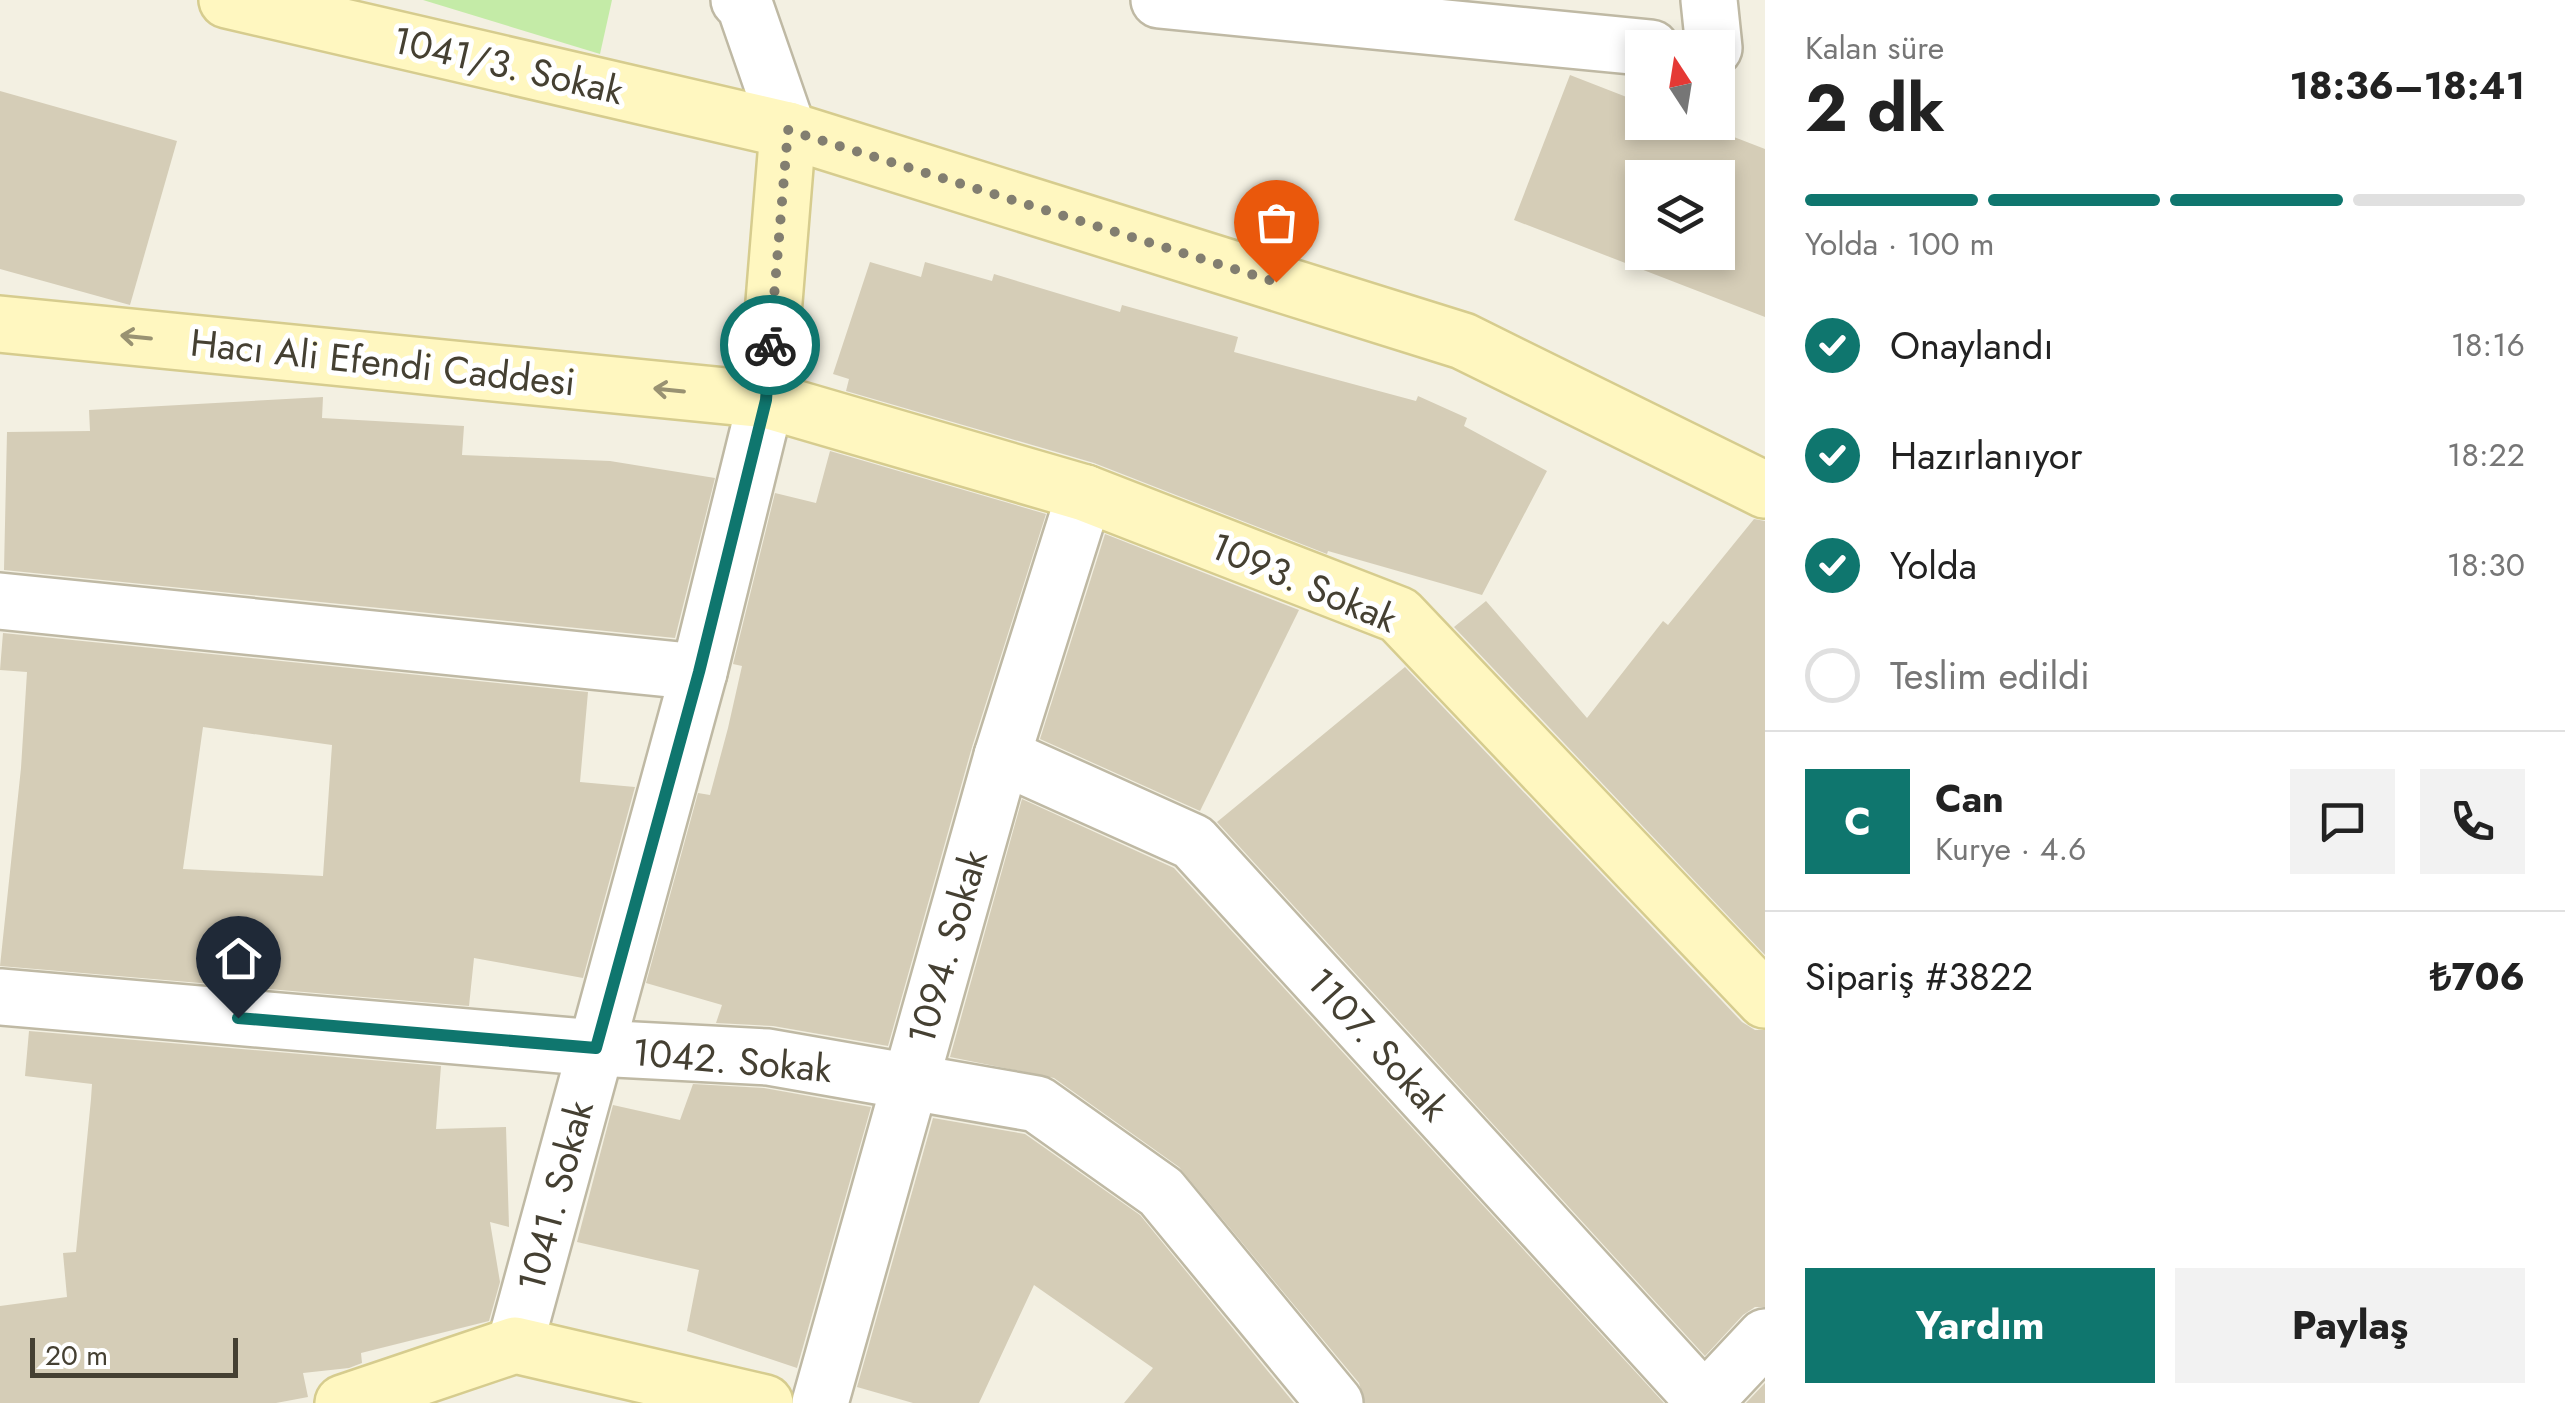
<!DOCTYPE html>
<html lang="tr">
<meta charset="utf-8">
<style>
:root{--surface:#fff;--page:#f2f2f2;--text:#222;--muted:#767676;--line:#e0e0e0;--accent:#0f766e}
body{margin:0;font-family:Jost,sans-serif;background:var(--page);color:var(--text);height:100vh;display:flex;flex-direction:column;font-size:38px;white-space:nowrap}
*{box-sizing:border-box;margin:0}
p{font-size:32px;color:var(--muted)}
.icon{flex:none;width:55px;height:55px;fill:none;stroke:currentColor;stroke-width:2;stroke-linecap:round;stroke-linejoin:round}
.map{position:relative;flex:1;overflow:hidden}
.details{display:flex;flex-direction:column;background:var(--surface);width:800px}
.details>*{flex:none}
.needle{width:65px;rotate:348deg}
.buttons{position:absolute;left:1625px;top:30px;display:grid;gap:20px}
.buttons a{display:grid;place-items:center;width:110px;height:110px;border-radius:0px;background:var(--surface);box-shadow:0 5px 15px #0003;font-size:50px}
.scale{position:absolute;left:30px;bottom:25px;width:208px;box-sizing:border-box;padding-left:10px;border:5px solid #454032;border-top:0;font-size:28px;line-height:35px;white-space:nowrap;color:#454032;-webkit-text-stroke:8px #fff;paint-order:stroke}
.pin{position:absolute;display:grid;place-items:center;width:85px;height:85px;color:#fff;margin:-102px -42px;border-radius:50% 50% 50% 0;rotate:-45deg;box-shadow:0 0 10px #0007}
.pin .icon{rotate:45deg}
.courier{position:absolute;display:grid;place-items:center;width:100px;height:100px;margin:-50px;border:8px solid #0f766e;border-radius:50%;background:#fff;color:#222;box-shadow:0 2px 12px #0007}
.headline em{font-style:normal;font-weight:700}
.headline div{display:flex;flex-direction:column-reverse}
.headline{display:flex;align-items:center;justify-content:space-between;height:170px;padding:0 40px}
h1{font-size:65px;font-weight:700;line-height:75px}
.bar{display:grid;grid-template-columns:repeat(4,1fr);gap:15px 10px;align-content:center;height:120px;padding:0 40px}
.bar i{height:12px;border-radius:8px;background:var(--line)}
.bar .current{background:var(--accent)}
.bar p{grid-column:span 4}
.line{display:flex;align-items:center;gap:25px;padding:0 40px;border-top:2px solid var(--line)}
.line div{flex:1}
.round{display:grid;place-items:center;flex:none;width:105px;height:105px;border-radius:0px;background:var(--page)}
ol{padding:0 40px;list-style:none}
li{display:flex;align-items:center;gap:30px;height:110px}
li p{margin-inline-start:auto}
li .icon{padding:10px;border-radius:50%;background:var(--accent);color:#fff;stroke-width:4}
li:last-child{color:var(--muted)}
li i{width:55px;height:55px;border:5px solid var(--line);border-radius:50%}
.button{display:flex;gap:20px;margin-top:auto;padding:20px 40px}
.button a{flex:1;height:115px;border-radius:0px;background:var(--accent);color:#fff;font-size:40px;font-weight:700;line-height:115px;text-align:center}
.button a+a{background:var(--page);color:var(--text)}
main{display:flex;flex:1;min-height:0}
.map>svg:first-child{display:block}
.green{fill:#c4eba7}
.building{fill:#d5cdb7;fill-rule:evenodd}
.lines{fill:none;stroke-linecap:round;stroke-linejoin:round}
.street-casing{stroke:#bfb9a4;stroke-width:60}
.secondary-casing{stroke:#d6cc8e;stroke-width:60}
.street{stroke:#fff;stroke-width:55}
.secondary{stroke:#fff7c0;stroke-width:55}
.oneway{stroke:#999272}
.done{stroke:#827e70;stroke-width:10;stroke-dasharray:0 18}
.route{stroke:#0f766e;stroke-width:12}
.labels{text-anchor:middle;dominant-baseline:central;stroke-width:10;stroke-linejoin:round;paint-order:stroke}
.street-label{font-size:38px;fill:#454032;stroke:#fff}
</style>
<main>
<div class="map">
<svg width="1765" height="1403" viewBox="0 0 1765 1403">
<rect width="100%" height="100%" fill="#f3f0e2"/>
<polygon class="green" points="423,0 612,0 600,54"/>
<g class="building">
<path d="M1570 75 1642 103V122H1695L1765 149V317L1514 220ZM1642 178H1718V252H1642Z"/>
<polygon points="0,91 177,141 130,305 0,269"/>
<polygon points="870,262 921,277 925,262 992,281 994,274 1120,312 1122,305 1238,337 1234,352 1416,401 1418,396 1467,418 1464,426 1547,471 1482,595 1328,551 1327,554 1094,463 846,391 849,379 833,374"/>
<polygon points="323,397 322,418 464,426 462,455 610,461 715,478 675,638 4,570 7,432 90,431 89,410"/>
<polygon points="830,451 1046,514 972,747 888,1046 773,1026 716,1023 722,1005 646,983 698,793 710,795 728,728 742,666 733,664 775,493 816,503"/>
<polygon points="1754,519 1765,521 1765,955 1454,627 1486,601 1587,718 1663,621 1668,625"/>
<polygon points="1105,534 1299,610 1200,811 1040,739"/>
<path d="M3 633 588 692 580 782 635 787 583 978 474 958 469 1006 0 966 21 768 27 672 0 670ZM203 727 332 745 323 876 183 869Z"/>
<polygon points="1405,667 1742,1022 1755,1030 1765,1030 1765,1307 1755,1307 1743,1315 1705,1356 1217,822"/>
<polygon points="1022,799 1174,868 1664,1403 1365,1403 1359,1383 1179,1167 1054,1078 950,1057"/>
<polygon points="29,1031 441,1066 436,1129 506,1127 509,1227 490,1222 500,1282 489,1321 361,1353 362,1363 349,1368 303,1373 308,1397 276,1403 0,1403 0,1306 67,1297 63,1253 76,1252 91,1099 92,1084 25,1076"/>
<polygon points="693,1084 764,1088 871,1107 797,1368 687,1331 699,1270 577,1242 613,1105 680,1120"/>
<polygon points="933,1118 1025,1134 1140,1215 1294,1403 1124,1403 1153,1368 1034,1285 979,1403 913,1403 857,1387"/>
<polygon points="1765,1383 1765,1403 1746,1403"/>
</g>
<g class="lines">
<g class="street-casing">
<g id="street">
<polyline points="739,0 745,6 788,130"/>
<polyline points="1159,0 1651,48"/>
<polyline points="1709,0 1714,48"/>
<polyline points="0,601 699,672"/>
<polyline points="1002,756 1193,842 1704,1401"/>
<polyline points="0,997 596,1048 768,1057 1037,1104 1161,1192 1335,1403"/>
<polyline points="515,1345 699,672 766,400"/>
<polyline points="820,1403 1002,756 1085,493"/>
<polyline points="1703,1403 1765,1337"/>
</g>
</g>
<g class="secondary-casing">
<g id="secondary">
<polyline points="227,0 788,130 1463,341 1765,490"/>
<polyline points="0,324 766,400 1085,493 1399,615 1765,1000"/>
<polyline points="766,400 788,130"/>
<polyline points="343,1403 515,1345 765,1403"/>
</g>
</g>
<use href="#street" class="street"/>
<use href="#secondary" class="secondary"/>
</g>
<defs><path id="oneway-shaft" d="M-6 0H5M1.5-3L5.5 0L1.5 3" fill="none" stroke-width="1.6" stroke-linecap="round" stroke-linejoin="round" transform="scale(2.5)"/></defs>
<g class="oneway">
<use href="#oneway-shaft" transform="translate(136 337) rotate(-174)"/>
<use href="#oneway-shaft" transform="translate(669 390) rotate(-174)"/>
</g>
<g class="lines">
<polyline class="done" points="770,345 788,130 1276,282"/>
<polyline class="route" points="238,1018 596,1048 699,672 766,400 770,345"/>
</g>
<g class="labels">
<g class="street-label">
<text transform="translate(508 65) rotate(13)">1041/3. Sokak</text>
<text transform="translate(383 362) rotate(6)">Hacı Ali Efendi Caddesi</text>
<text transform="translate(1304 582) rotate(23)">1093. Sokak</text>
<text transform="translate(947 947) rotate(-74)">1094. Sokak</text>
<text transform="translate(1378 1044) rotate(48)">1107. Sokak</text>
<text transform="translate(732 1060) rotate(5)">1042. Sokak</text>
<text transform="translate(555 1196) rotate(-75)">1041. Sokak</text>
</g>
</g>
</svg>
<div class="buttons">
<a><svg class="needle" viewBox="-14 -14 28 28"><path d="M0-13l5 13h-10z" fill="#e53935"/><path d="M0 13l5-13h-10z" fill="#767676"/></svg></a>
<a><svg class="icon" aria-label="layers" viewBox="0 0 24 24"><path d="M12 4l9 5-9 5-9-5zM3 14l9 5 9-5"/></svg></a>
</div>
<div class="scale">20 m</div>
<div class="pin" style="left:1276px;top:282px;background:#ea580c"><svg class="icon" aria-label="bag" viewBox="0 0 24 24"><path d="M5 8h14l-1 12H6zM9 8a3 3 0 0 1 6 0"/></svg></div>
<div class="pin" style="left:238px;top:1018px;background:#1f2937"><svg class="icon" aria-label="home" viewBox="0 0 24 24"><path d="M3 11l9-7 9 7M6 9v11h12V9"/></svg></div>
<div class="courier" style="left:770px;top:345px"><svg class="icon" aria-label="bike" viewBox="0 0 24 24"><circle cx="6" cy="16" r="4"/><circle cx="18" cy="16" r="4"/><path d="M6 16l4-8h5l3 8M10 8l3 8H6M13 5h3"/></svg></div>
</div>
<section class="details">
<div class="headline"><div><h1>2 dk</h1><p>Kalan süre</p></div><em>18:36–18:41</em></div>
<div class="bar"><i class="current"></i><i class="current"></i><i class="current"></i><i></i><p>Yolda · 100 m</p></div>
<ol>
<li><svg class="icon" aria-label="check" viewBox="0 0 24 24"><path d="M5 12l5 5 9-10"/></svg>Onaylandı<p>18:16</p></li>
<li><svg class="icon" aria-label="check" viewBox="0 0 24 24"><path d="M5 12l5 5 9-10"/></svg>Hazırlanıyor<p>18:22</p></li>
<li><svg class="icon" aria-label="check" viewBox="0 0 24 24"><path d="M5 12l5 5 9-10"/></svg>Yolda<p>18:30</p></li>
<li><i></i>Teslim edildi</li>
</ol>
<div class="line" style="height:180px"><b class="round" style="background:var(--accent);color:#fff">C</b><div><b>Can</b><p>Kurye · 4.6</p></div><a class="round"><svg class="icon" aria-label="chat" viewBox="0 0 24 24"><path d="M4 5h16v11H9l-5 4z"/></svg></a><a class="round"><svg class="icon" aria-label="phone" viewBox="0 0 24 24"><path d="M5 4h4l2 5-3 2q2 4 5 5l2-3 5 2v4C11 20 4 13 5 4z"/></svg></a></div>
<div class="line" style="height:130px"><div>Sipariş #3822</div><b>₺706</b></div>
<div class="button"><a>Yardım</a><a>Paylaş</a></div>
</section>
</main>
